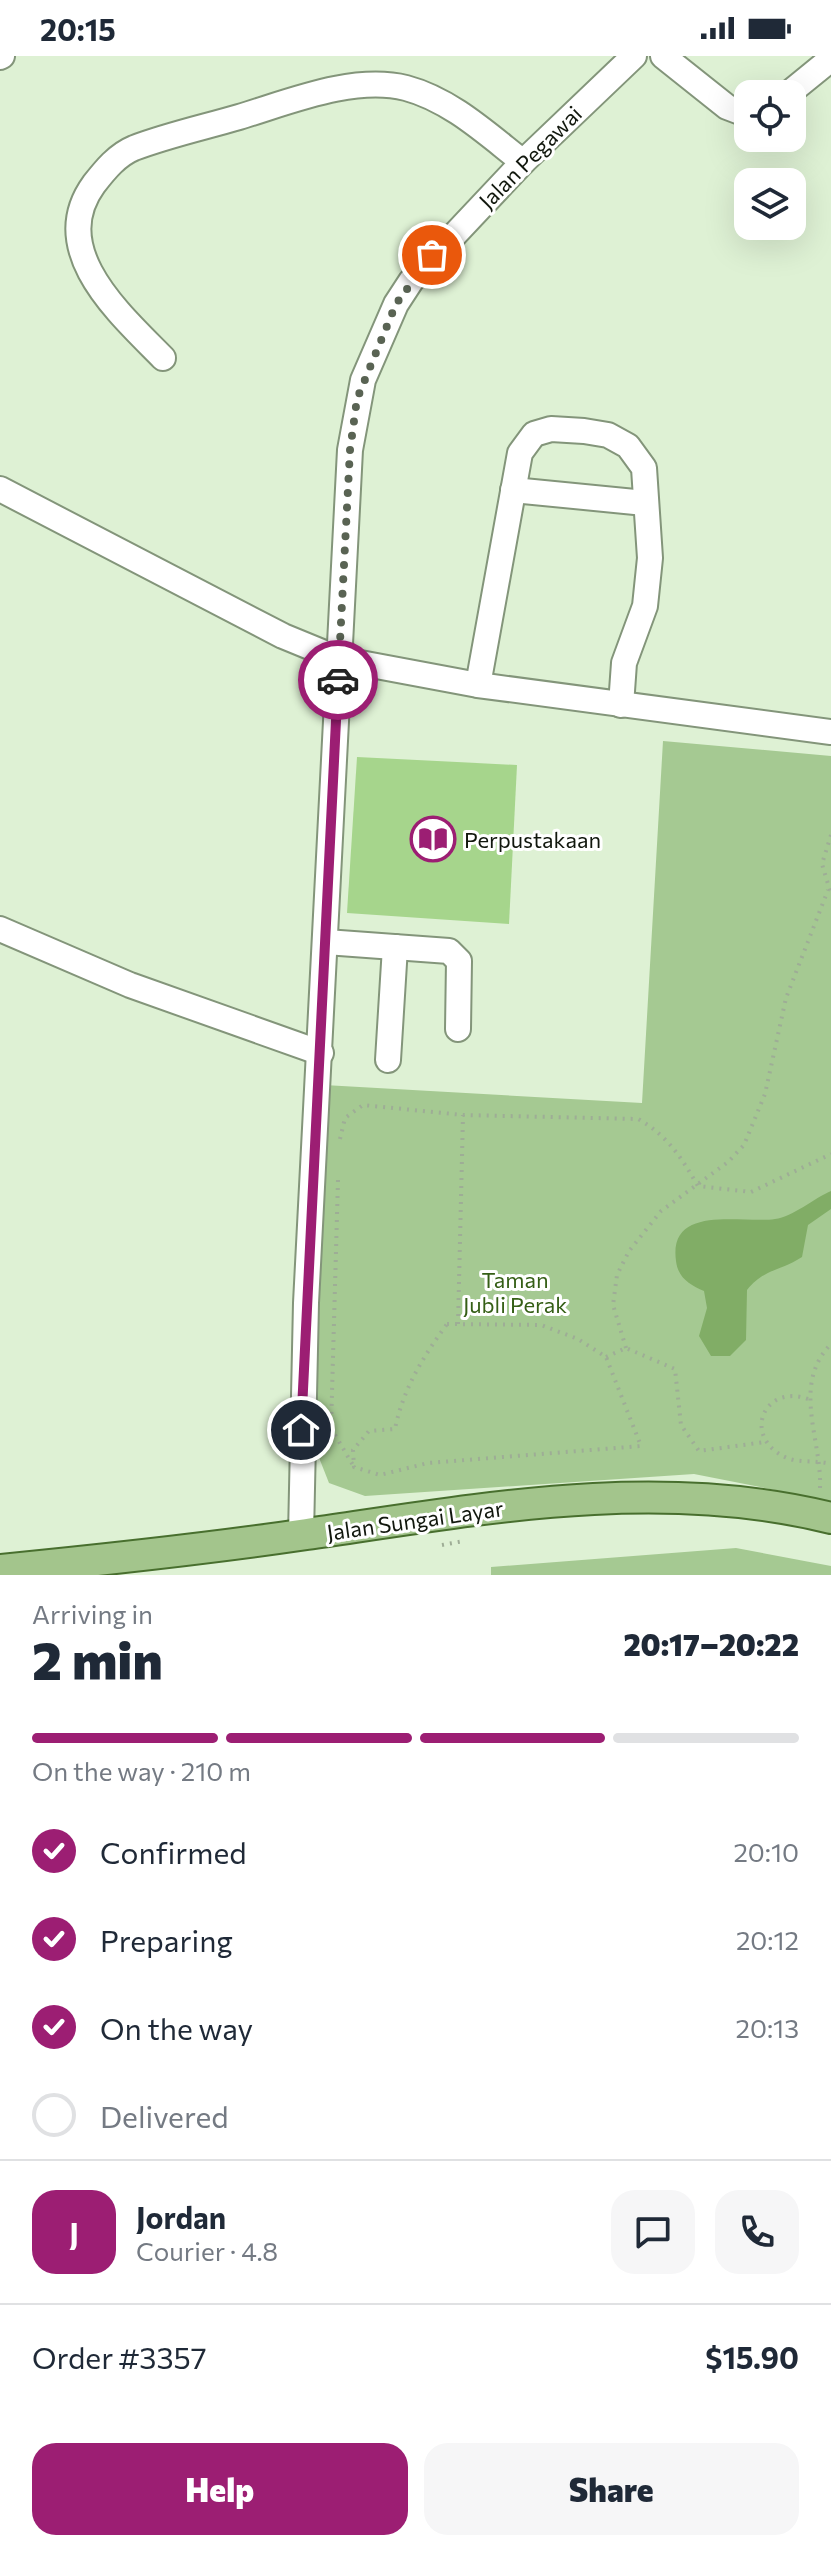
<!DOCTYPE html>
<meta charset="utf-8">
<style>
:root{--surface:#fff;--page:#f6f6f7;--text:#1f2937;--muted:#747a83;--line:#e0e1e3;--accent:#9c1e73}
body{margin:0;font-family:Commissioner,sans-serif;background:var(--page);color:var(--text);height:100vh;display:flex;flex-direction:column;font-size:30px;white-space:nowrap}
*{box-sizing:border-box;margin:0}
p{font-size:26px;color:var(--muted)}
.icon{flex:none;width:44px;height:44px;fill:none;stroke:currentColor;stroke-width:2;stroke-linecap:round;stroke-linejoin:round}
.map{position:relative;height:1519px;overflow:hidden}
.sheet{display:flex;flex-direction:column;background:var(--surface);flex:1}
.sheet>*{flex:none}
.fabs{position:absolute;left:734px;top:24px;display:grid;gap:16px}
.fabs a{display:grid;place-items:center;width:72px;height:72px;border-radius:16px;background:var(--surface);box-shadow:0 8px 32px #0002;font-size:40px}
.pin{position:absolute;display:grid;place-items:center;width:68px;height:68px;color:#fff;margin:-34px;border:4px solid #fff;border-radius:50%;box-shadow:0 2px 8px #0007}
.courier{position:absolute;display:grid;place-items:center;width:80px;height:80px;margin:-40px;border:6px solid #9c1e73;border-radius:50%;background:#fff;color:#222;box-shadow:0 2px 10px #0007}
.summary em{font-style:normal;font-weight:800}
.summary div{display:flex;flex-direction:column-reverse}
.summary{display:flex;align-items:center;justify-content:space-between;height:136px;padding:0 32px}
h1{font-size:52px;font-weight:800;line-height:60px}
.bar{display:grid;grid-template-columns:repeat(4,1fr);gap:12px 8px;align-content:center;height:96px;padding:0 32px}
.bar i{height:10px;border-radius:6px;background:var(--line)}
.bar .active{background:var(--accent)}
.bar p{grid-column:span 4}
.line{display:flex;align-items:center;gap:20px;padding:0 32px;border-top:2px solid var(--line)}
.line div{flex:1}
.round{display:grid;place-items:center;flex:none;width:84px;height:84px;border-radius:24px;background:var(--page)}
ol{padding:0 32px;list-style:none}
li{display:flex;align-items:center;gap:24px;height:88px}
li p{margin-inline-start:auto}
li .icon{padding:8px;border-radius:50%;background:var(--accent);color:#fff;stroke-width:4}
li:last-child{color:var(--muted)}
li i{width:44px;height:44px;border:4px solid var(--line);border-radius:50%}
.action{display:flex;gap:16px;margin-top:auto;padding:16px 32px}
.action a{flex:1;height:92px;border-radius:24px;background:var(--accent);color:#fff;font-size:32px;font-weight:800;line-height:92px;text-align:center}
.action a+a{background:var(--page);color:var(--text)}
.status{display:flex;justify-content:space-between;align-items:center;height:56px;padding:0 40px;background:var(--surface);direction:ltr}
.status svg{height:22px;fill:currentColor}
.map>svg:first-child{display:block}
.green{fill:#a5c992}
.water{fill:#81ad66}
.building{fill:#a6d58c}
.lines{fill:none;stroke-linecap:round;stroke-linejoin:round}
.minor-casing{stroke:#83957a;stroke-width:28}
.major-casing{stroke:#486f2e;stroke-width:34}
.path{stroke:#9ead96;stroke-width:4;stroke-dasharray:2 6;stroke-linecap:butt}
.minor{stroke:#fff;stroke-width:24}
.major{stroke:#a3c58c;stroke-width:30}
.done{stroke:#596353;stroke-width:8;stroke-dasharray:0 14.4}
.route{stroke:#9c1e73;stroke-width:10}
.labels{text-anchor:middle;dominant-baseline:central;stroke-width:6;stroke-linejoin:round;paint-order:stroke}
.street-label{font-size:22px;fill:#11170d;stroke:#fff}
.poi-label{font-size:22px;fill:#11170d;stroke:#fff;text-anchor:start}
.park-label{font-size:22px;fill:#355f16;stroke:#fff}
</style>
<div class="status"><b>20:15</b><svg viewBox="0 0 49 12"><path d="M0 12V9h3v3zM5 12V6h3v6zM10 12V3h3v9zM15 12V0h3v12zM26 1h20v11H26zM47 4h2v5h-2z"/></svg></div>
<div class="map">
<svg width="831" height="1519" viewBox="0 0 831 1519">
<rect width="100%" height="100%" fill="#def1d4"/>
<g class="green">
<polygon points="663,685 831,700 831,1445 694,1418 365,1440 329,1427 314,1389 324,1029 642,1047"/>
<polygon points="736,1492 831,1510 831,1519 491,1519 491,1511"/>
</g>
<path class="water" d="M831 1135V1153L808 1169 802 1201C779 1216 765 1212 747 1234L746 1284 730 1300H711L699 1280 707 1252 704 1235C690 1229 678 1222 676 1205 668 1147 743 1168 775 1163 793 1161 814 1142 831 1135Z"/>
<polygon class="building" points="357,701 517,709 509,868 347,857"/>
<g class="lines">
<g class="minor-casing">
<g id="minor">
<polyline points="663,0 727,51 748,59"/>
<polyline points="0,1 2,0"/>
<polyline points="788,38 831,3"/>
<path d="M163 302C120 258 46 194 94 128 105 114 117 99 134 92 168 79 205 71 239 61 289 46 353 19 406 32 451 44 487 78 523 106"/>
<polyline points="0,433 283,580 339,603 478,629 831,676"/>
<polyline points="513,434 645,447"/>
<polyline points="478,629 520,397 534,378 551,373 584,375 608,379 628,390 644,412 650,502 645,550 624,607 621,649"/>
<polyline points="0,873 130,929 321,997"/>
<polyline points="326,886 449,895 459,905 458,973"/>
<polyline points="388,1004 395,891"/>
<polyline points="301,1479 306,1247 350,394 363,324 396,248 411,225 523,106 634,0"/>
</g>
</g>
<g class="major-casing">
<path id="major" d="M0 1514C102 1504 205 1493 307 1478 479 1453 659 1419 831 1462"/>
</g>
<g class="path">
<polyline points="831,779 822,808 831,838"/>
<path d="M340 1083 345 1062 363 1049 463 1059 638 1063C667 1079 681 1101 698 1130L751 1136 831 1098"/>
<polyline points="338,1124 331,1372 354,1411"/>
<path d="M447 1268 541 1269 578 1283 606 1301 641 1390 428 1407 380 1419 354 1411 353 1394 369 1375 395 1373C403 1333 423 1301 447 1268Z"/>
<polyline points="458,1268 463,1059"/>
<polyline points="626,1292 613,1249 617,1219 629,1195 661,1155 728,1106 744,1089 765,1038 786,942 828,834"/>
<polyline points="606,1301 626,1292 675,1313 681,1369 699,1395 765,1386"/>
<path d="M808 1343C763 1327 741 1382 787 1402 799 1407 817 1404 831 1408"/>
<path d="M820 1432C822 1383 791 1329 831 1288"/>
<polyline points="442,1489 464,1485"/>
</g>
<use href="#minor" class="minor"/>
<use href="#major" class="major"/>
</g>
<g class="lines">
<polyline class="done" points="338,624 350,394 357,343 396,248 432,199"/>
<polyline class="route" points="301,1374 338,624"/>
</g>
<defs>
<g id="library-ring" transform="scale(2.3)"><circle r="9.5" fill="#fff" stroke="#9c1e73" stroke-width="1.5"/><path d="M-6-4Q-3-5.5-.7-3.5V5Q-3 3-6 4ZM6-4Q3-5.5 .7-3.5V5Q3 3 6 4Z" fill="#9c1e73"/></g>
</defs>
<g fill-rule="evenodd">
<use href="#library-ring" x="433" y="783"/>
</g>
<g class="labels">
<g class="street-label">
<text transform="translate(530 101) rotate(-45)">Jalan Pegawai</text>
<text transform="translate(415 1464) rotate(-8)">Jalan Sungai Layar</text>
</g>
<g class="poi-label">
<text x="464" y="783">Perpustakaan</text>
</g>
<g class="park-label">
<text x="515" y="1223">Taman<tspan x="515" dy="25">Jubli Perak</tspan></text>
</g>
</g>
</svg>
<div class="fabs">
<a><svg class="icon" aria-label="locate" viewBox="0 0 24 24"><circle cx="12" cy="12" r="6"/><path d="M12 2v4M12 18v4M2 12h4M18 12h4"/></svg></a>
<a><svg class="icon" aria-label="layers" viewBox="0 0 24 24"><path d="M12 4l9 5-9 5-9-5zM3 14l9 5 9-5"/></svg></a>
</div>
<div class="pin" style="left:432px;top:199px;background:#ea580c"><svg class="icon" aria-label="bag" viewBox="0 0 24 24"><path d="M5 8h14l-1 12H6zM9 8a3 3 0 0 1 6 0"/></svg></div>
<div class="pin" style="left:301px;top:1374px;background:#1f2937"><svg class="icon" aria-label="home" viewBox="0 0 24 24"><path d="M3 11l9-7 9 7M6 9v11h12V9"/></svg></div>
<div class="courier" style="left:338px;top:624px"><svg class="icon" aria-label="car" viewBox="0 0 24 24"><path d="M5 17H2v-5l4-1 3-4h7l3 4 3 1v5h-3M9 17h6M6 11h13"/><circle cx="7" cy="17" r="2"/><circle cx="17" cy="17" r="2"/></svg></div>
</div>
<section class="sheet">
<div class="summary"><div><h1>2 min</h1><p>Arriving in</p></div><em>20:17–20:22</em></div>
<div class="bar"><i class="active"></i><i class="active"></i><i class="active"></i><i></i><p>On the way · 210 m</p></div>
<ol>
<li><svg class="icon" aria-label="check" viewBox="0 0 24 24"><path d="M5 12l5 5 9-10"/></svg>Confirmed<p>20:10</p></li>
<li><svg class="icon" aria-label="check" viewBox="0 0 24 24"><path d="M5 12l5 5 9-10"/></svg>Preparing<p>20:12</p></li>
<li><svg class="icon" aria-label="check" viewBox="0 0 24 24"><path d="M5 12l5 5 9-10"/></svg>On the way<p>20:13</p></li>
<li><i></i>Delivered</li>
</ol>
<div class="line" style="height:144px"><b class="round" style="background:var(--accent);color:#fff">J</b><div><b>Jordan</b><p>Courier · 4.8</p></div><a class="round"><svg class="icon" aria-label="chat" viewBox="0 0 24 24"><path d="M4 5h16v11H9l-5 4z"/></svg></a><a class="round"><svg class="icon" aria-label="phone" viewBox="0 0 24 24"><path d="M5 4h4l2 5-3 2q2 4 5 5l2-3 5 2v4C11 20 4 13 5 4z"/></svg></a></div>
<div class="line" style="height:104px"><div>Order #3357</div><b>$15.90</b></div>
<div class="action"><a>Help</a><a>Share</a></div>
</section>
